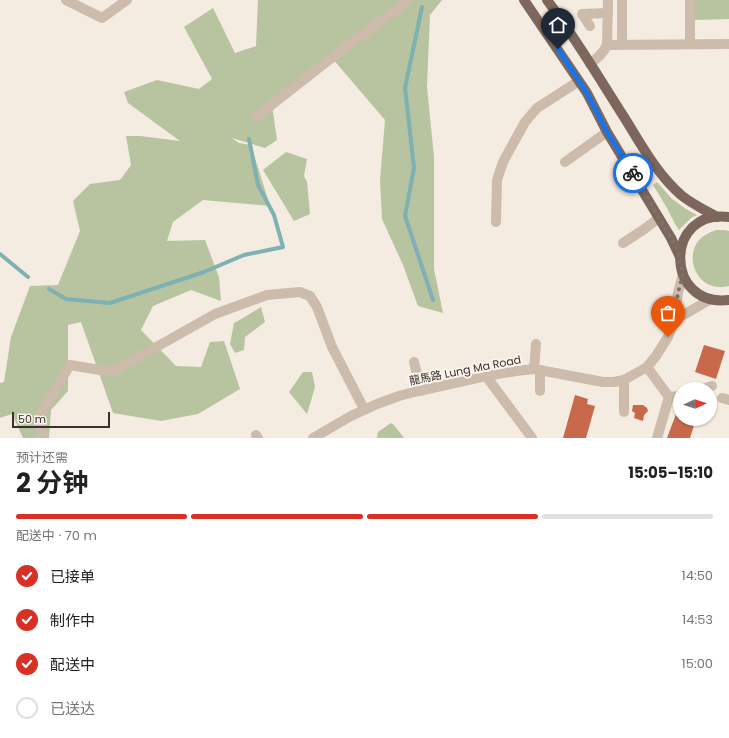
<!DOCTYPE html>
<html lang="zh">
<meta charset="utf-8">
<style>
:root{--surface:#fff;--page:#f2f2f2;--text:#202124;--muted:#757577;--line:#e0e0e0;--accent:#d93025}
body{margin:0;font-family:Poppins,"Noto Sans SC",sans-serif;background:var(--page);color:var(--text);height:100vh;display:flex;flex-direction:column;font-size:15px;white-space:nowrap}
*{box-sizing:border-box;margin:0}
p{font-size:13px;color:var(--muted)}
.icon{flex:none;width:22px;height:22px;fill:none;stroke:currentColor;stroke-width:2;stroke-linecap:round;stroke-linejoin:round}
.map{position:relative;height:438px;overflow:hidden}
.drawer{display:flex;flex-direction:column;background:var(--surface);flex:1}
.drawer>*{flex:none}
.needle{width:26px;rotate:87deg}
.buttons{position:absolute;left:673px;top:382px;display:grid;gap:8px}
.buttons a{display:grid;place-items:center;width:44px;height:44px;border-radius:50%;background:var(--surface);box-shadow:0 1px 3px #0004;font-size:20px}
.scale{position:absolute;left:12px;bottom:10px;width:98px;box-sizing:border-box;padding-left:4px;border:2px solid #3b302b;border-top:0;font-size:11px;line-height:14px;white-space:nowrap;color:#3b302b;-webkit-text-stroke:3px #fbf5ee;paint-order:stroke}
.pin{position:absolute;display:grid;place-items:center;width:34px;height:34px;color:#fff;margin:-41px -17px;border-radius:50% 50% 50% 0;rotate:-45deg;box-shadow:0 0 4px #0007}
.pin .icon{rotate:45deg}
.courier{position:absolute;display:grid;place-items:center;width:40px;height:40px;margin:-20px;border:3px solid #1a73e8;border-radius:50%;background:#fff;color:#222;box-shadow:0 1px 5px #0007}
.overview em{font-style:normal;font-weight:700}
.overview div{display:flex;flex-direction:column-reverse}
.overview{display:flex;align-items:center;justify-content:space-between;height:68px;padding:0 16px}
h1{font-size:26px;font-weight:700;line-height:30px}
.bar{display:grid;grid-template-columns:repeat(4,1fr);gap:6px 4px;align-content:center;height:48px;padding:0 16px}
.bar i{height:5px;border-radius:3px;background:var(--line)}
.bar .active{background:var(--accent)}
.bar p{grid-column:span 4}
ol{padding:0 16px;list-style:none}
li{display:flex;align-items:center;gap:12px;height:44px}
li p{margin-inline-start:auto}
li .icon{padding:4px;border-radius:50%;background:var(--accent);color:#fff;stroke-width:4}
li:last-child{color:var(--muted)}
li i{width:22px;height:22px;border:2px solid var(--line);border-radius:50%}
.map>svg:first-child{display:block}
.green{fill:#b8c4a0}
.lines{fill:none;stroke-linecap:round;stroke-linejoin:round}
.stream{stroke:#7fb0b2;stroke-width:4}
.building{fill:#c8694b}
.minor{stroke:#cdbbac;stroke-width:10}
.major{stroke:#7d675c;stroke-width:10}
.done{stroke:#7c716b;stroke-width:4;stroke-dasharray:0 7.2}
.route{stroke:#1a73e8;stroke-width:5}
.labels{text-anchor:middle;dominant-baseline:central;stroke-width:4;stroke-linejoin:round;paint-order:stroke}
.street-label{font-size:11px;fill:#3b302b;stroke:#fbf5ee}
</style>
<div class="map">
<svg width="729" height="438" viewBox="0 0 729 438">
<rect width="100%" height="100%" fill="#f4ebe1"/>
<g class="green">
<polygon points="258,0 442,0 430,15 427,87 434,157 434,269 443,313 418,306 403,265 382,219 380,180 385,120 332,58 272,105 277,140 265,148 232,138 239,143 251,145 270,206 203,200 173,222 167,241 205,240 219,277 221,301 191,290 153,306 141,330 176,366 201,367 210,342 224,341 240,389 198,414 161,421 113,413 81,322 68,325 68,391 51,410 49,438 23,438 12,414 0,418 0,383 4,382 11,337 30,286 58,285 80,231 73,201 90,184 120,180 131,165 126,136 140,136 180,141 128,103 124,92 157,80 199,89 212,79 184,27 213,8 235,53 256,46"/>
<polygon points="694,0 729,0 729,19 695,20"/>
<polygon points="286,152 307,159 304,176 307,182 310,214 294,221 263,170"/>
<polygon points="657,182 671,198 686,209 697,215 691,218 679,230 675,224 667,208 653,185"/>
<path d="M716 230H725L729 231V286C724 287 719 288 713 286 694 281 686 255 699 240 704 235 710 232 716 230Z"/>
<polygon points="261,307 265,322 245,337 244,350 235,353 230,344 234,323 243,318"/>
<polygon points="303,372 312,372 315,387 307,414 289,392"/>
<polygon points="391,423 394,425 404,438 377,438 378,432"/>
</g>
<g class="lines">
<g class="stream">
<polyline points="422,7 405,88 414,168 405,216 433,300"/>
<polyline points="0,254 28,277"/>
<polyline points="49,289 66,299 110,303 204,272 244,255 283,247 274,215 258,185 249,139"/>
</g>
</g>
<g class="building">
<polygon points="704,345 725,351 716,379 695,372"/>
<polygon points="575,395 588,399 587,404 595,406 586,438 563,438"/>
<polygon points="633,405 643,405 647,408 648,411 644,415 643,421 634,418 635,413 632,411"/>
<polygon points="676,414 680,416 680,419 696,419 690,438 667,438"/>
</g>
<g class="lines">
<g class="minor">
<polyline points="66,0 102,18 127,0"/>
<polyline points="690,0 690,44"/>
<polyline points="590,26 582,14 608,13"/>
<polyline points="607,45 729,44"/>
<polyline points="622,45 622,0"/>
<path d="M590 64C597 58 603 54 607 45L608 0"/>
<polyline points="256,117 344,48 397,9 407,0"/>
<polyline points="565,162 607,132"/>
<polyline points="496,222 497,180 503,162 525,122 537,108 579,81"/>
<polyline points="623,243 643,230 659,218"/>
<polyline points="674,322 680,317 711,299"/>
<polyline points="414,362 421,391"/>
<polyline points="647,367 669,397 680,396"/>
<polyline points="534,369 536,344"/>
<polyline points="540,370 540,391"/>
<polyline points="486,376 532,438"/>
<polyline points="624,380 624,412"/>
<polyline points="702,389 712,386"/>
<polyline points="722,398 729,400"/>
<polyline points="256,435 258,438"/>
<polyline points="44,438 37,420 70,365 112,372 215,314 267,295 300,292 310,296 317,307 332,347 364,409"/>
<polyline points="313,438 351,416 377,404 399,396 414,392 486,376 516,371 534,369 603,382 614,382 624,380 647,367 656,356 668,337 674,322 678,293 683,274"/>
<polyline points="657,438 669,397"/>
</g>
<g class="major">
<polyline points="524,0 587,93 607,132 671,238 680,257"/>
<path d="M547 0C575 37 599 78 624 117 641 144 656 173 681 195 692 204 705 210 717 217"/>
<path d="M729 217C664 208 664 308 729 300"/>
</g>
</g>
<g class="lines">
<polyline class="done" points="633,173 671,238 680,257 680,264 683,274 678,293 674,322 668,337"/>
<polyline class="route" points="558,49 587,93 607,132 633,173"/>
</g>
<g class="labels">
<g class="street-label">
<text transform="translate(465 370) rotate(-11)">龍馬路 Lung Ma Road</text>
</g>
</g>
</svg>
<div class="buttons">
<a><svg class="needle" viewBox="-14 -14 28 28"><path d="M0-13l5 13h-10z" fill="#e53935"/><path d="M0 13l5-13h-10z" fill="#757577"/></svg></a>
</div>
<div class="scale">50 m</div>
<div class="pin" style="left:668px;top:337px;background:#ea580c"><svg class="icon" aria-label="bag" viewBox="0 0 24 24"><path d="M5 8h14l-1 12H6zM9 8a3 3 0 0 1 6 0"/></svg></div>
<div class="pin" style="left:558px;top:49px;background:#1f2937"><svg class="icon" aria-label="home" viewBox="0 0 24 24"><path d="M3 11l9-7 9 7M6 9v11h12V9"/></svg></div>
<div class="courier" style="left:633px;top:173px"><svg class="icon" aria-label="bike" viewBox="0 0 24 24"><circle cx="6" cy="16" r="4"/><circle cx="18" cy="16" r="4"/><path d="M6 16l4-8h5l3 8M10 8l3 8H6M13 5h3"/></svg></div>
</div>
<section class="drawer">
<div class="overview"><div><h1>2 分钟</h1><p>预计还需</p></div><em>15:05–15:10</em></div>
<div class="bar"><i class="active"></i><i class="active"></i><i class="active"></i><i></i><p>配送中 · 70 m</p></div>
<ol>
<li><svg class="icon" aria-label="check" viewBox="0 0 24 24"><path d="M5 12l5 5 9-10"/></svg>已接单<p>14:50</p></li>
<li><svg class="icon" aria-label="check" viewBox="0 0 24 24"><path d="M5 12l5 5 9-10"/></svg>制作中<p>14:53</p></li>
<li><svg class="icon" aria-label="check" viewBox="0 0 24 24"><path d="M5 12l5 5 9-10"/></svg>配送中<p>15:00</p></li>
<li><i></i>已送达</li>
</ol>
</section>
